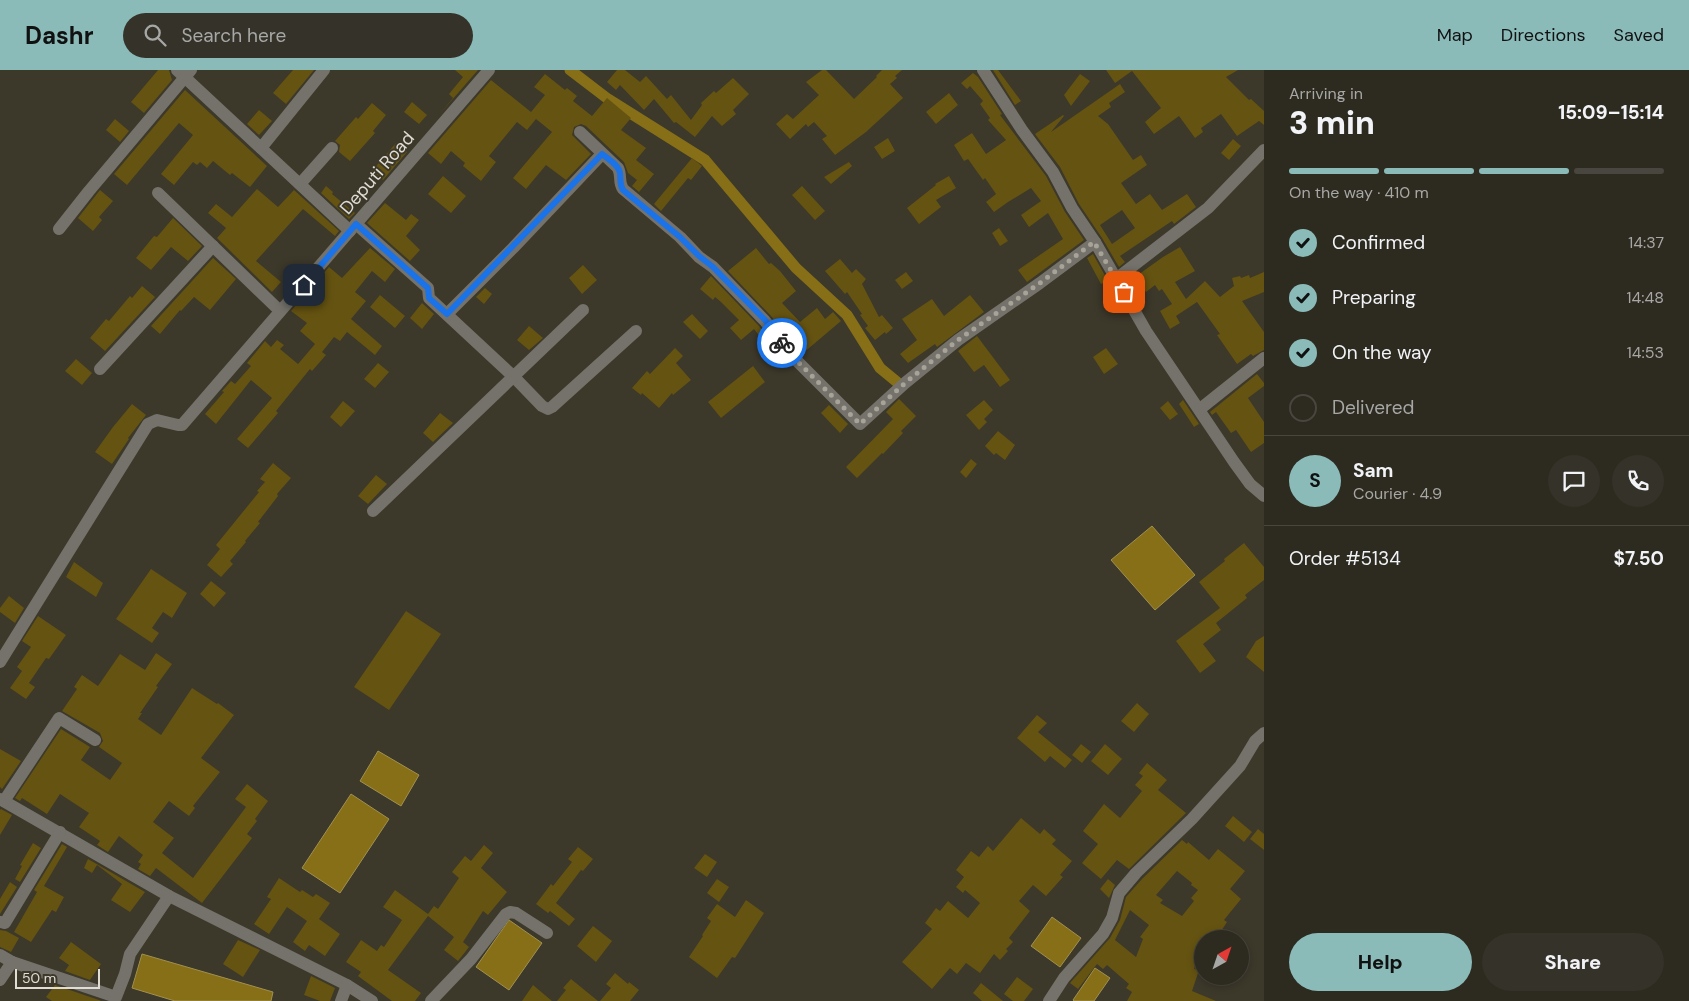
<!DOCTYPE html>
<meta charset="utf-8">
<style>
:root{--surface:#2d2a20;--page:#353229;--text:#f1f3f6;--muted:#a7a7a5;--line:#48463e;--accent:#8bbbb9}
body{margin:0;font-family:"DM Sans",sans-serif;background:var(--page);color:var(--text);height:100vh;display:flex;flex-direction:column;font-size:19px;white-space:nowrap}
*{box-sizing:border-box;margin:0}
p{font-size:16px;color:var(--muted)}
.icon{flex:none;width:28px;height:28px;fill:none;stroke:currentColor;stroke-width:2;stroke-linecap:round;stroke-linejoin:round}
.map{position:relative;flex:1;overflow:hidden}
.details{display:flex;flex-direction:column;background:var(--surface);width:425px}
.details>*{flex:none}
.needle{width:32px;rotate:40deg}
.controls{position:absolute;left:1194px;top:860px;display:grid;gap:10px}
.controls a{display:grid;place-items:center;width:55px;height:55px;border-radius:50%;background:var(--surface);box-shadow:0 2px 8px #0003,0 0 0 1px var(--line);font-size:25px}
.scale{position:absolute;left:15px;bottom:12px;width:85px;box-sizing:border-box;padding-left:5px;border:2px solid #e0ddd4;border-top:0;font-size:14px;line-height:18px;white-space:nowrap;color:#e0ddd4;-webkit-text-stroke:4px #3c382a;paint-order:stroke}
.pin{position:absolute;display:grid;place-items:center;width:42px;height:42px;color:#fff;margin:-21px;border-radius:10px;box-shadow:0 2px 8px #0006}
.courier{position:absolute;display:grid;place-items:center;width:50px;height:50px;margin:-25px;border:4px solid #1a73e8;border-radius:50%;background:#fff;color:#222;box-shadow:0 1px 6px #0007}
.summary em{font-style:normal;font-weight:800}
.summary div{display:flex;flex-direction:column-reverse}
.summary{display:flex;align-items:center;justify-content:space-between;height:85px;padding:0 25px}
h1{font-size:32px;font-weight:800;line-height:38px}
.bar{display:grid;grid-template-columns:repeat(4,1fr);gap:8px 5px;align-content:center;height:60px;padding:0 25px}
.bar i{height:6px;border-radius:4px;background:var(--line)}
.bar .selected{background:var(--accent)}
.bar p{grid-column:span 4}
.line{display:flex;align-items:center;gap:12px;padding:0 25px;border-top:1px solid var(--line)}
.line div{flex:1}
.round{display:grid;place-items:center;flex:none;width:52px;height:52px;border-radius:26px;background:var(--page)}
ol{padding:0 25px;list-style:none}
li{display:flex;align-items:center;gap:15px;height:55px}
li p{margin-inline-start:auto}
li .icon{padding:5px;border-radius:50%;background:var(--accent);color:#111;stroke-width:4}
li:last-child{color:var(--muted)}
li i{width:28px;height:28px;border:2px solid var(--line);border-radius:50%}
.action{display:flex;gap:10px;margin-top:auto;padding:10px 25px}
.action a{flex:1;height:58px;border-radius:30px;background:var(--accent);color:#111;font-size:20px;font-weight:800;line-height:58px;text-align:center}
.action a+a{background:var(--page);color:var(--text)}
header{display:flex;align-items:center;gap:30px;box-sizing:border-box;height:70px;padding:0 25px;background:var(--accent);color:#111}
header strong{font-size:24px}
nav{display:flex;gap:28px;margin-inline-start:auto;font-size:18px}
.search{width:350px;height:45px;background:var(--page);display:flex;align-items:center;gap:12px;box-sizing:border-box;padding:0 18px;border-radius:28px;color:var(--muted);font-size:19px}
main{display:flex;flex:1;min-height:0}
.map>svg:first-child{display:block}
.water{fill:#866f16;stroke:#a1904f}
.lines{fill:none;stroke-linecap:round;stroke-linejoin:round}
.canal{stroke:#866f16;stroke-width:11}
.building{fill:#655311;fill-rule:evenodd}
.minor{stroke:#74726b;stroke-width:12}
.done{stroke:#a7a398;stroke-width:5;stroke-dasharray:0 9}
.route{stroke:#1a73e8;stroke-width:6}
.labels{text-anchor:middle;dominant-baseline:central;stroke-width:4;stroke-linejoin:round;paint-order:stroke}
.street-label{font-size:18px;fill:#e0ddd4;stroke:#3c382a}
</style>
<header>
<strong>Dashr</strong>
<div class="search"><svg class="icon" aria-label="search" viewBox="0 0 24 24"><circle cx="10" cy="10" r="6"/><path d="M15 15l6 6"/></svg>Search here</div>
<nav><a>Map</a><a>Directions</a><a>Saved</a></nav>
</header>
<main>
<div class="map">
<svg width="1264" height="931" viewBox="0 0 1264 931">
<rect width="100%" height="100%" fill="#3c382a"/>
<g class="water">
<polygon points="1152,456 1195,505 1155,540 1111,490"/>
<polygon points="378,681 419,705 401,736 360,711"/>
<polygon points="351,724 389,749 340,823 302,798"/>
<polygon points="1052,847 1081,868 1060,897 1031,876"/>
<polygon points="509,850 542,873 509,920 476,897"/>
<polygon points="142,884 273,922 271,931 175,931 132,918"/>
<polygon points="1095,898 1110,908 1094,931 1074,931 1073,930"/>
</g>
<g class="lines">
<polyline class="canal" points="570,0 608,29 705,90 796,198 847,245 880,298 897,312"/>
</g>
<g class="building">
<polygon points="158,0 169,0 172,10 144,43 131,32"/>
<polygon points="293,0 314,0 286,34 273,23"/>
<polygon points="455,0 478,0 438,46 453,28 449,24 463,7"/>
<polygon points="617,0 625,0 640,12 646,6 667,29 671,25 691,50 702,35 701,33 714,21 716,23 733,8 749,24 733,40 736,44 722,56 712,46 695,67 676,52 674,53 654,29 644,40 620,15 616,20 607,12"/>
<polygon points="822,0 826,0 854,29 877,7 876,6 882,0 902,0 895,6 897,8 890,14 903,28 866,62 835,85 822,69 827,66 814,52 808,57 806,54 790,69 776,54 787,44 793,49 819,25 806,12"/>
<polygon points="993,0 998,0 1021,31 1015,35"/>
<polygon points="1106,0 1238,0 1226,7 1249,30 1251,29 1264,41 1264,55 1259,51 1237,66 1221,44 1201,58 1203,62 1195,68 1179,46 1154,64 1145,52 1161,38 1132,1 1115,13"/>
<polygon points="973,3 978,7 1002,44 1000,45 1046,106 1065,142 1084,170 1027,212 1018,200 1063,169 1048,143 1029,157 1021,145 1041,131 1031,118 1008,132 994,142 986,132 996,124 985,108 983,110 968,89 964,91 954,75 972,63 986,84 1006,70 988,50 990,48 980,34 983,31 970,16 967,19 961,13"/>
<polygon points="545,4 565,20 567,18 577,26 573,31 592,46 607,28 631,48 621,60 646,78 636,90 654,104 639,122 632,116 637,110 628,103 624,92 586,56 581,54 574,57 572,65 591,84 566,110 546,95 526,119 513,108 552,62 536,49 527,60 517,52 489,86 496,92 481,111 463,96 465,93 451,81 441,94 428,83 491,10 531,42 545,25 534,17"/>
<polygon points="1080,4 1090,11 1071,36 1064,25"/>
<path d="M1120 14 1125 22 1109 33 1111 37 1098 46 1108 54 1133 90 1141 85 1147 95 1121 113 1136 134 1150 124 1162 140 1187 124 1196 137 1174 154 1172 151 1120 186 1125 192 1119 197 1102 168 1079 134 1060 97 1035 64 1063 45 1064 46 1051 62ZM1122 140 1135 158 1112 174 1100 155Z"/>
<polygon points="185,20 267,96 250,117 232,103 230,105 213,91 207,98 200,92 197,95 193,92 174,115 161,104 193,65 179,53 127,115 114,104"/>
<polygon points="949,23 958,35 936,54 926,42"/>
<polygon points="412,32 427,45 419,54 404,42"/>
<polygon points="372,33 386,45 373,61 375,63 350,91 339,82 340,75 335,71 356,47 358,49"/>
<polygon points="259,40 272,51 259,65 247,54"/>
<polygon points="115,49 129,61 120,72 106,60"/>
<polygon points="888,68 895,81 882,89 874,77"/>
<polygon points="1233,69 1241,76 1229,90 1221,83"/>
<polygon points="396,73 407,82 383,110 372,101"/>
<polygon points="692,88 702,96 691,110 688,108 661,141 654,134"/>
<polygon points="849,92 852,96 831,114 824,107"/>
<polygon points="443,106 466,126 451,143 428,124"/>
<polygon points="949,106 956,118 936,130 941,137 919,154 907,138 936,115 935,114"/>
<polygon points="326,116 333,122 332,124 355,143 349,149 321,123"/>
<polygon points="802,116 825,141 815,150 792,125"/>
<polygon points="257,119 278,137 294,120 339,161 335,166 303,139 256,191 281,212 272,222 217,168 226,158 208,143 216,134 232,147"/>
<polygon points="100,120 113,131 99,147 102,150 93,161 78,148"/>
<polygon points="385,133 406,150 411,144 419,150 406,166 420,180 410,191 367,153"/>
<polygon points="173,148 202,176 188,191 171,177 151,200 136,188 154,166 157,167"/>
<polygon points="999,158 1008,171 1000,176 992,163"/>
<polygon points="1180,177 1195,201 1175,212 1186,229 1205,211 1220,227 1234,216 1232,208 1240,206 1241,208 1249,205 1250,208 1264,202 1264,222 1242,231 1264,262 1264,280 1253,286 1251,284 1237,294 1217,265 1220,264 1197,232 1176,246 1180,253 1170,259 1160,241 1172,234 1162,219 1159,221 1155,215 1146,222 1135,207 1163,187"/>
<polygon points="370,178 395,199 385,212 372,201 355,222 366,231 351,249 382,276 375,285 347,262 340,271 334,267 322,282 326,285 312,301 310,299 276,341 278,343 248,378 237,369 272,328 251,310 216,354 205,344 224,322 222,321 231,311 235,314 251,296 247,293 265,271 271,277 277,270 284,275 280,279 298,294 315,274 300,261 307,253 291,241 329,197 342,208"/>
<polygon points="756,178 769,194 771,193 780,201 796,221 782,233 800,252 817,238 825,249 833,242 841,251 802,284 771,246 728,201"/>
<polygon points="1093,184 1108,211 1101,214 1087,188"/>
<polygon points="213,188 236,209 210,240 194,227 181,241 180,240 160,264 151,256"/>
<polygon points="840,189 852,203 856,199 866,209 862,214 879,247 882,245 893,258 886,264 885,262 875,270 865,258 868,256 860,245 862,244 847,222 845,224 825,201"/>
<polygon points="583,195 597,210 582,224 569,208"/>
<polygon points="906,202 913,211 902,219 895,210"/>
<polygon points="711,206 759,256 769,270 765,273 754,259 741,270 730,258 739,250 721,232 715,227 713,230 700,219"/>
<polygon points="142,216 155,227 105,281 90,268 106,249 109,251 130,226 132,228"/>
<polygon points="485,218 492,224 484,234 476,227"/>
<polygon points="380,225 405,246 395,258 370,237"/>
<polygon points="970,225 984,242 937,277 935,274 908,293 900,284 917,270 902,249 932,229 944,246"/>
<polygon points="422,233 434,244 422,259 410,248"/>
<polygon points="692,244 708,261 700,269 683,252"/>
<polygon points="529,256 543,268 529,280 517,270"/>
<polygon points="977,266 1010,310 1000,317 984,295 974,302 958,281"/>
<polygon points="675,278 683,286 676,293 691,310 673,325 672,323 659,338 642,323 641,325 632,318 647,301 650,304"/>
<polygon points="1106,278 1118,294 1104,304 1093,287"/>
<polygon points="76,289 92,303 82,315 65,301"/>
<polygon points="378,293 389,302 375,318 364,309"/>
<polygon points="753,296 765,312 721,348 708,332"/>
<polygon points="1257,304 1264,313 1264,316 1248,328 1264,352 1264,373 1251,382 1236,360 1231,363 1216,342 1212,345 1210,342"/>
<polygon points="899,329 916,346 901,361 903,363 883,384 882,383 857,408 846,397 893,349 886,342"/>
<polygon points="984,330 993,340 984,349 987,352 979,360 966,345"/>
<polygon points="1183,330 1199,354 1194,357 1179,334"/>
<polygon points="343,331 355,341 341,357 330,347"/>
<polygon points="1168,331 1178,344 1170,350 1160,338"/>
<polygon points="132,334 146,345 128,368 129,369 112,394 95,382 113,357"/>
<polygon points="829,335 848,354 840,363 821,343"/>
<polygon points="440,343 453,353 433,372 423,363"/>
<polygon points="998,361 1015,375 1005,390 996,383 994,385 985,376"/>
<polygon points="971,389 977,394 966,408 960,402"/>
<polygon points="273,393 291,408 277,424 278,426 258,452 260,453 245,471 246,472 230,491 233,494 221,507 207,495 220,479 216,475 259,422 257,421 265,412 260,409"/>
<polygon points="376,405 387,414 368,434 358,426"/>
<polygon points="1244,473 1264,497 1264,510 1245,525 1247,528 1216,553 1221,560 1203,574 1216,591 1200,603 1176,571 1220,538 1199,512 1225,491 1224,489"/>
<polygon points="74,492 103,513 96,527 66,507"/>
<polygon points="151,499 187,523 172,548 163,542 152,558 159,563 152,573 116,549"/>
<polygon points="211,511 226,523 214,537 200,524"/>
<polygon points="9,526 24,538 15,553 0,542 0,538"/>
<polygon points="406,541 441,564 389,640 354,617"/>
<polygon points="38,546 66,565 49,589 46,588 29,613 35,617 26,629 10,618 22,601 17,597 31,577 22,571"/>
<polygon points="1264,566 1264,602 1246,587 1256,571"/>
<polygon points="156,583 172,594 156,616 158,617 140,643 142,643 138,649 161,665 192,618 217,634 218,633 234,645 201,688 220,702 193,736 195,738 189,746 169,731 153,752 174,768 162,783 193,808 246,737 235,729 247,714 268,731 255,749 257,751 247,764 252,768 202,833 156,798 150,806 138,799 141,794 138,792 143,785 119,766 108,782 97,775 100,771 79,757 89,743 60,724 47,744 22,728 20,731 15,728 61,659 90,677 81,690 110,710 122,693 99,677 103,671 100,663 62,641 77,619 74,617 82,605 98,616 120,584 145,600"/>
<polygon points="1137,633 1149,644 1134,662 1121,651"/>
<polygon points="1037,645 1047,653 1038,662 1072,690 1065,698 1050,686 1045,692 1017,668"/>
<polygon points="1081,674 1091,682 1082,693 1072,685"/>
<polygon points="1105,674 1122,689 1108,705 1091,691"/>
<polygon points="0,679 21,691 2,719 0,717"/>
<polygon points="1147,693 1167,710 1158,720 1186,743 1129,799 1117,790 1101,809 1082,793 1098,774 1083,761 1104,734 1120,748 1142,721 1135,715 1143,706 1139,703"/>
<polygon points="1,739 12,745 0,765 0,740"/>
<polygon points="1233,746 1252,762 1244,772 1225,756"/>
<polygon points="1021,748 1040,764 1044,759 1056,770 1052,774 1072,791 1060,805 1063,807 1046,826 1033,815 1019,831 1030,841 1009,868 1013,872 1006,879 1008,881 1000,890 994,884 980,903 966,893 957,904 950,898 932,919 902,892 932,859 925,853 936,838 940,841 948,831 968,848 980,833 965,820 963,823 956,817 964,807 956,800 971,781 979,787 988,776 993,781"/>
<polygon points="1258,759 1264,764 1264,780 1250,769"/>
<path d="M1182 770 1187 774 1188 772 1209 790 1218 779 1245 801 1230 819 1241 829 1224 850 1227 852 1216 869H1202V873L1194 899 1199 900 1192 921 1216 931H1127L1132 922 1126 918 1129 914 1107 895 1103 899 1097 894 1078 919 1070 913 1110 868 1120 850 1126 827 1142 809ZM1177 801 1192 813 1191 815 1198 820 1191 828 1194 831 1182 846 1160 833 1163 830 1156 825ZM1130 840 1149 855 1140 867 1143 869 1136 887 1115 870Z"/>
<polygon points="33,773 41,778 20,812 15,809 22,796 20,795"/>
<polygon points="62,774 67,777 44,816 64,827 56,842 52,840 31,872 14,862 37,822 34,820"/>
<polygon points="484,775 493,783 481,798 507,822 488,845 483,841 463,872 469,877 458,891 444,880 454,867 428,846 388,900 421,923 415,931 392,931 358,906 361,902 346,892 361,870 377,881 381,875 384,877 402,850 383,837 395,820 428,844 434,836 438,839 459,808 452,802 465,786 471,791"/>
<polygon points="578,777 593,789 583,801 581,800 556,833 575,849 569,856 550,841 548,843 536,834 551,814 553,816 572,792 568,789"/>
<polygon points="705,784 717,792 707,807 694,798"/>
<polygon points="88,789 145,822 130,842 111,830 122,814 97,795 92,803 84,798"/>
<polygon points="279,808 300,822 302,820 313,827 316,824 330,833 319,849 340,864 325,886 309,875 305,881 293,872 307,851 287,837 269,864 254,854 271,829 267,827"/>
<polygon points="717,809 729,817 719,832 707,823"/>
<polygon points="1108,809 1115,815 1109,828 1100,819"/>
<polygon points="10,812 17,817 0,844 0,829"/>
<polygon points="746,830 764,843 735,888 732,887 717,908 689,887 703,866 702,865 711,851 707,848 717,834 735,847"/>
<polygon points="593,856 612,871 596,892 577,876"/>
<polygon points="0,860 6,861 19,868 11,882 0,877"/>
<polygon points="238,870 260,880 243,907 223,894"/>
<polygon points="71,872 101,894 90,910 65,901 69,895 59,888"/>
<polygon points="615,903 628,914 629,912 639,920 630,931 600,931 611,918 606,914"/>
<polygon points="311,906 335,918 330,931 320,931 304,925"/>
<polygon points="1017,907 1033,919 1024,931 1013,931 1004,924"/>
<polygon points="571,909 598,931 557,931 566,920 563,918"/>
<polygon points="981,913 1003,931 982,931 973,923"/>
<polygon points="55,915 99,930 101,931 52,931 46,927"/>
<polygon points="533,915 552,931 522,931"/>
</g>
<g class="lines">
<g class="minor">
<polyline points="177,0 350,161"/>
<polyline points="983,0 1022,60 1053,102 1072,138 1095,172"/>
<path d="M580 62 618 98C622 106 618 112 623 119L680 167 699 187 713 197 765 251 794 288 860 354 905 313 958 270 1040 213 1095 172 1146 261 1234 392 1250 414 1264 426"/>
<polyline points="261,78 324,0"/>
<polyline points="300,114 332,78"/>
<polyline points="158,123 280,241"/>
<polyline points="356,154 428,218 429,228 514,307 542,336 548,339 552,337 636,261"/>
<polyline points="59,159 89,121 191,0"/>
<polyline points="1116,209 1208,138 1264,80"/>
<polyline points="447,244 513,178 602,84"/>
<polyline points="100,299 213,176"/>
<polyline points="1200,339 1264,288"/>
<polyline points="373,441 583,240"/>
<polyline points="0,592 148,354 157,350 178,355 182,355 489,0"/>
<polyline points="0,729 169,826 347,915 372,931"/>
<polyline points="4,731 59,648 95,670"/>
<polyline points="0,852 5,853 60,762"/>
<polyline points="0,885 12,892 0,910"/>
<polyline points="12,892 116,927 125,904 130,884 169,826"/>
<polyline points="341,931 347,915"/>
<polyline points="431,931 471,889 506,844 510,842 516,843 547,863"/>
<polyline points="1049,931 1064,908 1103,864 1112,848 1119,823 1136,803 1192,749 1240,696 1255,671 1264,663"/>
</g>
</g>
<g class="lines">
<polyline class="done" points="782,273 794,288 860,354 905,313 958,270 1040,213 1094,172 1124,222"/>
<path class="route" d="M304 215 356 154 428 218 429 228 447 244 602 84C608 89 619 95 620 103 621 110 619 113 623 120L680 167 699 186 713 197 765 250 782 273"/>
</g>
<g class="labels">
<g class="street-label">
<text transform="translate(377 103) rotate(-49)">Deputi Road</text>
</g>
</g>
</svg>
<div class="controls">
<a><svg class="needle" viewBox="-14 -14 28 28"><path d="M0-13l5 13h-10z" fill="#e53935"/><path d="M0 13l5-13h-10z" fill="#a7a7a5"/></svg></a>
</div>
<div class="scale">50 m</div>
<div class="pin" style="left:1124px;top:222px;background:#ea580c"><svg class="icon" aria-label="bag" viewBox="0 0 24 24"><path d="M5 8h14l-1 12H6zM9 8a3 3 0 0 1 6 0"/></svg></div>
<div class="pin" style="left:304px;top:215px;background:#1f2937"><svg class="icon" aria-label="home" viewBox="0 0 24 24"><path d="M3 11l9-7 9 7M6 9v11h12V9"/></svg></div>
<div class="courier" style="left:782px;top:273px"><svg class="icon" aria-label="bike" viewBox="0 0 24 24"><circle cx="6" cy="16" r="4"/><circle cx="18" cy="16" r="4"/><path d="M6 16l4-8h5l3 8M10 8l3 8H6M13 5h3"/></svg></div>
</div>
<section class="details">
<div class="summary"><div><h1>3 min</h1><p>Arriving in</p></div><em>15:09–15:14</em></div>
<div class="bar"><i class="selected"></i><i class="selected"></i><i class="selected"></i><i></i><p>On the way · 410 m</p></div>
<ol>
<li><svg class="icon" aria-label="check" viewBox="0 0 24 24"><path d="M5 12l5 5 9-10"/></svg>Confirmed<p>14:37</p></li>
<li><svg class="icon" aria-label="check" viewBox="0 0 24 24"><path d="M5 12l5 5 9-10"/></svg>Preparing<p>14:48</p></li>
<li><svg class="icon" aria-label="check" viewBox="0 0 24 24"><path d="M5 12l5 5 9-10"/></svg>On the way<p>14:53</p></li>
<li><i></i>Delivered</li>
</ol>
<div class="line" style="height:90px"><b class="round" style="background:var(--accent);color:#111">S</b><div><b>Sam</b><p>Courier · 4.9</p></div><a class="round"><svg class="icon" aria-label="chat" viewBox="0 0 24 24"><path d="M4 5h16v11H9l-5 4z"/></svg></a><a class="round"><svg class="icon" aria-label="phone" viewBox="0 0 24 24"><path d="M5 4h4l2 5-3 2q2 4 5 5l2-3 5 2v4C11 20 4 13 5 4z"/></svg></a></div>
<div class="line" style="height:65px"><div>Order #5134</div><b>$7.50</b></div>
<div class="action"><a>Help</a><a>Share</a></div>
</section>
</main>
